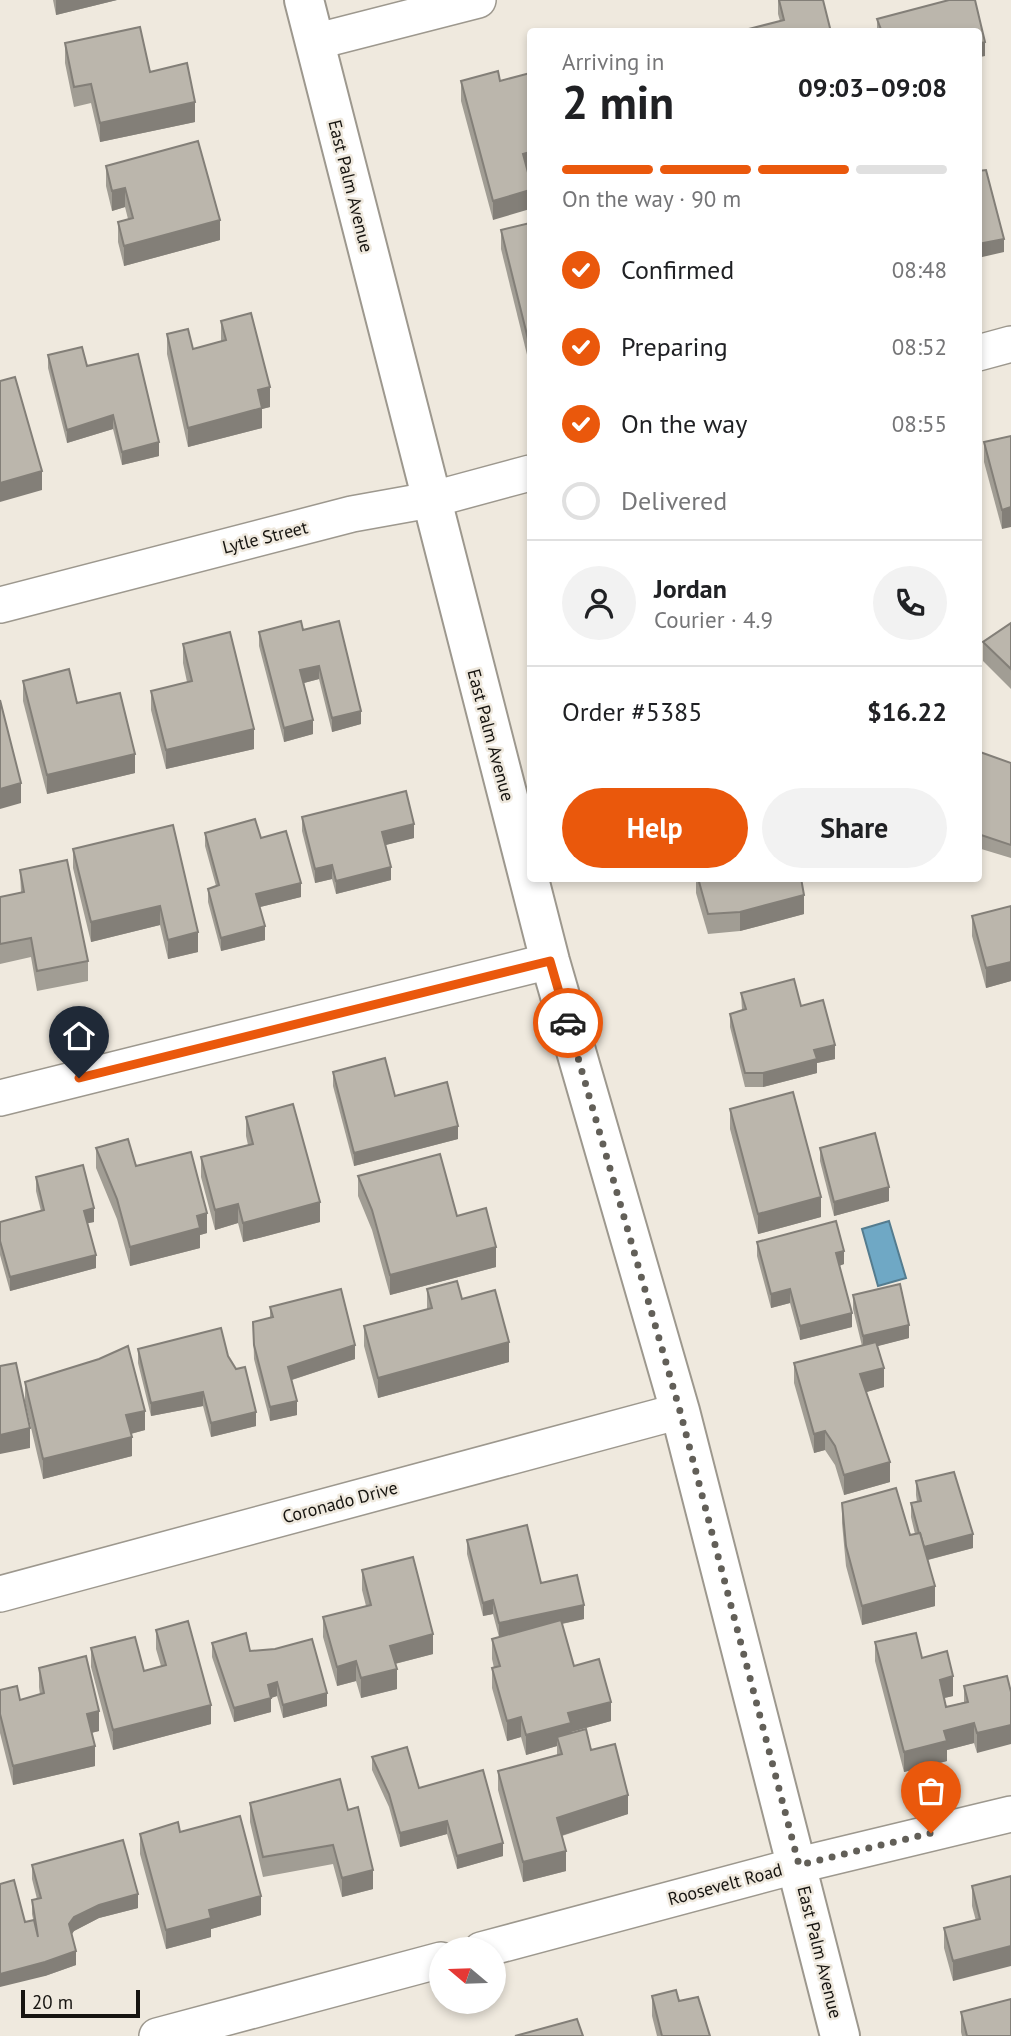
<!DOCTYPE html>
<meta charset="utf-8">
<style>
:root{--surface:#fff;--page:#f2f2f2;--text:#202124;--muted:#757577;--line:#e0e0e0;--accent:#ea580c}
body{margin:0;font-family:"PT Sans",sans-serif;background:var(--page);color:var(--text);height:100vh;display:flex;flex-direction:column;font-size:26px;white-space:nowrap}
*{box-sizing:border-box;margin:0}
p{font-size:23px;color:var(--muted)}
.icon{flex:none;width:38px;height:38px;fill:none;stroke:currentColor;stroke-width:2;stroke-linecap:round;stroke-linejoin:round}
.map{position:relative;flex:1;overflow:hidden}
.panel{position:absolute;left:527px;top:28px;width:455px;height:854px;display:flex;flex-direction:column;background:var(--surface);border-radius:7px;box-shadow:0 4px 10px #0003}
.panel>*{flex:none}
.needle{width:46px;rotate:289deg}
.tools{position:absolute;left:429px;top:1937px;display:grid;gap:14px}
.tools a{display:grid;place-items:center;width:77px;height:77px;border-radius:50%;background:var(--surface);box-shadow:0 4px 10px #0003;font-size:35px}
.scale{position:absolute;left:21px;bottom:18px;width:119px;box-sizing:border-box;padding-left:7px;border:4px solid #161410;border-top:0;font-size:19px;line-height:24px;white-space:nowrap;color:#161410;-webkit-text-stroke:5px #efe9de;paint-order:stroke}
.pin{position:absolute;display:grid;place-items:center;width:60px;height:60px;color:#fff;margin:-72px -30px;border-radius:50% 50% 50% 0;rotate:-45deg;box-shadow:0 0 7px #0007}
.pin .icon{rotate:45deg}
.courier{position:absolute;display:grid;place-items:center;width:70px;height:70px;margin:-35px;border:5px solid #ea580c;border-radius:50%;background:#fff;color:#222;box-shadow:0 2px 9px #0007}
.overview em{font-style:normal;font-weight:700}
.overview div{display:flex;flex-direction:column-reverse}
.overview{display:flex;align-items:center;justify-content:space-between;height:119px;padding:0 35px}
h1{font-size:46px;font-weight:700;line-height:52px}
.bar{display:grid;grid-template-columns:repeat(4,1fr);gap:10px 7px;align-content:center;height:84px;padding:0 35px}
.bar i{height:9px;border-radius:5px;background:var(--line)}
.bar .active{background:var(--accent)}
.bar p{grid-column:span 4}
.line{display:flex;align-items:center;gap:18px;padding:0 35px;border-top:2px solid var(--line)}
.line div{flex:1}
.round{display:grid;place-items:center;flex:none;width:74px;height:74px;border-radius:37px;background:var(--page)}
ol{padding:0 35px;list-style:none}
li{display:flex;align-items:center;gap:21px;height:77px}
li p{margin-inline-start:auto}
li .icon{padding:7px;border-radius:50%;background:var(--accent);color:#fff;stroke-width:4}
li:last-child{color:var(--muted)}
li i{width:38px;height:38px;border:4px solid var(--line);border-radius:50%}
.cta{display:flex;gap:14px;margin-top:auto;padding:14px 35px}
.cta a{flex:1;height:80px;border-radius:42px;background:var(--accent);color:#fff;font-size:28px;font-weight:700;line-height:80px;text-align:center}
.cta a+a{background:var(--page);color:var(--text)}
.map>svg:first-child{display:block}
.water{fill:#6fa8c5;stroke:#547c8f;stroke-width:2}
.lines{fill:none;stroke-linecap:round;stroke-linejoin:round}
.street-casing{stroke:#9d988e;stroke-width:38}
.secondary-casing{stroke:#9d988e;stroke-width:42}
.street{stroke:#fff;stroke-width:35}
.secondary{stroke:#fff;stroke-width:38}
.wall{fill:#a19d94}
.shaded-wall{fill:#837f78}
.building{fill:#bbb6ac;stroke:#837f78;stroke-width:2}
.done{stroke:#625f58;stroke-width:7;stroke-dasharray:0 12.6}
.route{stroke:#ea580c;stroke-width:9}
.labels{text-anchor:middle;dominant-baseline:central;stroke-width:5;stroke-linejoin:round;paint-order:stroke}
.street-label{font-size:18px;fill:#161410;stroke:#efe9de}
</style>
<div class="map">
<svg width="1011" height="2036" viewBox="0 0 1011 2036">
<rect width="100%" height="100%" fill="#efe9de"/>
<polygon class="water" points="889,1221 906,1278 878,1286 862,1229"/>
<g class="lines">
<g class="street-casing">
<g id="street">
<polyline points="314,42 478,0"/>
<polyline points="978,353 1011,344"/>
<polyline points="0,605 352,514 430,500 530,473"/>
<polyline points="0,1098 550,961"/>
<polyline points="0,1594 680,1411"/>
<polyline points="481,1950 799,1865 1011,1814"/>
<polyline points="157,2036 441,1960"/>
</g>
</g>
<g class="secondary-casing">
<polyline id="secondary" points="304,0 550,961 680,1411 840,2036"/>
</g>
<use href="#street" class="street"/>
<use href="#secondary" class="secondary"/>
</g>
<g class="wall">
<polygon points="53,0 117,0 56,15"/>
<polygon points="778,0 823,0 831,32 780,21 778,14"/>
<polygon points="949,0 975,0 985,42 985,56 978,57 978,32 877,32 877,19"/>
<polygon points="65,43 195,122 100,142 91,103 74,107 65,63"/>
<polygon points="530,73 530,172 528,172 493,220 461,101 461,81 500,81"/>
<polygon points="106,166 220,240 124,266 118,242 118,222 128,219 125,207 112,211 106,186"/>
<polygon points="530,223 530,367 501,249 501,230"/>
<polygon points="221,321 270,407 262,409 262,428 188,447 167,354 167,334 193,349 221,341"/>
<polygon points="48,355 87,366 159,456 122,465 113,429 67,443 48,368"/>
<polygon points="1011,436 1002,529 984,462 984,442"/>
<polygon points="1011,623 1011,689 983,661 983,642"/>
<polygon points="303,630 361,724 332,732 319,679 304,683 313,734 284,742 259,646 259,632"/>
<polygon points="183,644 254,749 166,769 151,710 151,691 187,682 183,663"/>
<polygon points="23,681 77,703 135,773 47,794 23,701"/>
<polygon points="978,758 1011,763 1011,858 978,848"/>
<polygon points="302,817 414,838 385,845 391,880 336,894 332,879 315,883 302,831"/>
<polygon points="173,825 198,952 168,959 160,925 91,942 73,868 73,849"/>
<polygon points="205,833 261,838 301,897 260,907 265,940 221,951 208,902 208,889 216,886 205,846"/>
<polygon points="20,870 88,961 88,981 37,991 31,957 0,964 0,897 21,893"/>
<polygon points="696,878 801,878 804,914 740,931 708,934 696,893"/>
<polygon points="1011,906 1011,981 986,988 972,936 972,916"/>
<polygon points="741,993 801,1006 835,1059 817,1063 817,1073 763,1087 745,1087 730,1027 730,1014 742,1010"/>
<polygon points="333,1072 395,1096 458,1139 354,1166 333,1086"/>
<polygon points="730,1109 821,1217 758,1234 730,1129"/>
<polygon points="246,1117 320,1222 243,1242 238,1223 215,1230 201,1177 201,1157 248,1145 246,1136"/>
<polygon points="96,1148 136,1166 207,1233 200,1235 200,1248 130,1266 117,1219 96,1168"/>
<polygon points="820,1148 889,1201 834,1216 820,1161"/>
<polygon points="358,1176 457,1216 496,1267 390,1295 372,1230 358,1196"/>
<polygon points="36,1177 94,1222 87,1223 96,1268 10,1291 0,1255 0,1222 41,1211 36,1191"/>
<polygon points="757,1242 844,1264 839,1266 852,1327 800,1340 790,1303 771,1308 757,1256"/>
<polygon points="427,1289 462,1299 509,1362 378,1398 364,1346 364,1326 427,1309"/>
<polygon points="853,1295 909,1338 877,1346 884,1387 866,1392 890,1482 844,1495 835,1465 825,1450 814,1453 794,1383 794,1363 862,1346 853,1309"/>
<polygon points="270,1307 355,1359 292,1380 297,1415 270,1421 254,1359 253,1322 270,1318"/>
<polygon points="138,1349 228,1356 256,1426 211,1437 203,1406 151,1416 138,1363"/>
<polygon points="25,1382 145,1430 131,1434 132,1456 43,1479 25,1402"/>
<polygon points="916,1481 973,1548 928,1560 935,1606 862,1625 846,1566 842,1523 842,1503 910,1535 915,1534 911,1517 911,1503 917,1502 916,1495"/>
<polygon points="467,1540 541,1583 584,1619 562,1624 574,1666 611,1721 571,1732 571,1733 591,1750 628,1814 562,1836 566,1871 523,1882 498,1790 498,1771 557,1755 557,1746 526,1755 521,1737 507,1741 492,1688 492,1668 494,1668 492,1659 492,1639 499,1637 493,1614 483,1616 467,1554"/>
<polygon points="362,1570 433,1654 395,1664 397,1689 361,1698 356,1681 337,1686 323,1637 323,1617 366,1606 362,1590"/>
<polygon points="156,1630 211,1724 113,1750 91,1667 91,1648 144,1671 161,1666 156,1649"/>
<polygon points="875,1642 922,1658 953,1696 944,1698 946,1707 964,1702 964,1686 1007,1676 977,1753 974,1743 947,1750 947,1761 904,1772 875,1661"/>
<polygon points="212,1643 250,1651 327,1706 283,1718 277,1696 271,1698 271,1712 234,1722 212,1657"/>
<polygon points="39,1668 99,1731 91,1733 95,1766 13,1785 0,1733 0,1690 20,1700 40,1695 39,1687"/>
<polygon points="372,1757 419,1788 503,1856 457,1869 447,1834 400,1847 389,1807 372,1770"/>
<polygon points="250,1803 348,1810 373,1889 342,1897 333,1864 263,1877 250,1822"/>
<polygon points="180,1832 261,1915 211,1929 211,1937 166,1949 140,1854 140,1834"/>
<polygon points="32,1865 138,1908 99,1918 74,1931 72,1934 76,1965 45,1976 32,1914 32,1900 37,1899 32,1879"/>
<polygon points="1011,1876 953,1981 944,1948 944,1928 976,1921 972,1906 972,1886"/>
<polygon points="652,1996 679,2001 710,2036 657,2036 652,2016"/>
<polygon points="961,2012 1011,2036 962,2036 961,2032"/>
</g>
<g class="shaded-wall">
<polygon points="56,0 117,0 56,15"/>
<polygon points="985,42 985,56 978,57 978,44"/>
<polygon points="195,102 195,122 100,142 100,123"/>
<polygon points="530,152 530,172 523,173 523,154"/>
<polygon points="125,188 125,207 112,211 112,191"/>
<polygon points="530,190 530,209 493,220 493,201"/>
<polygon points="220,220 220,240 124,266 124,246"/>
<polygon points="1004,239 1004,252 978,258 978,244"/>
<polygon points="270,387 270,407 262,409 262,428 188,447 188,428 258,390"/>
<polygon points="113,415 113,429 67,443 67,430"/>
<polygon points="159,442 159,456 122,465 122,452"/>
<polygon points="42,471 42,490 0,502 0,483"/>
<polygon points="1011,507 1011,527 1002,529 1002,510"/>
<polygon points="319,666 319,679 300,684 300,670"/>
<polygon points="361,711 361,724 332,732 332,718"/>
<polygon points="313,720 313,734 284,742 284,728"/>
<polygon points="254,729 254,749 166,769 166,750"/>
<polygon points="135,754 135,773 47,794 47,775"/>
<polygon points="21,783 21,803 0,809 0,789"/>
<polygon points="414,824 414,838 382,846 382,832"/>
<polygon points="332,865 332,879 315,883 315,869"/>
<polygon points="391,867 391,880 336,894 336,881"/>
<polygon points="301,883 301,897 256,908 256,894"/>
<polygon points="804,895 804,914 740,931 740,912"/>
<polygon points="160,906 160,925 91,942 91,922"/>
<polygon points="265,926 265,940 221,951 221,938"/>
<polygon points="198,932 198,952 168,959 168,940"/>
<polygon points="1011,962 1011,981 986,988 986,968"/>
<polygon points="835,1045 835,1059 817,1063 817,1073 763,1087 763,1073 814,1050"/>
<polygon points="458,1126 458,1139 354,1166 354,1153"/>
<polygon points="889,1187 889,1201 834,1216 834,1202"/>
<polygon points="821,1197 821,1217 758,1234 758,1214"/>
<polygon points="320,1202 320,1222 243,1242 243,1223"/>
<polygon points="238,1204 238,1223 215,1230 215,1210"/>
<polygon points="94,1208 94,1222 84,1224 84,1211"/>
<polygon points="207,1213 207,1233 200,1235 200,1248 130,1266 130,1247 197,1216"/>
<polygon points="496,1247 496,1267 390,1295 390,1275"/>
<polygon points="844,1251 844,1264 836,1267 836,1253"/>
<polygon points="96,1255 96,1268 10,1291 10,1277"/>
<polygon points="790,1289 790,1303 771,1308 771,1294"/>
<polygon points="852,1313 852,1327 800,1340 800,1326"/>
<polygon points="909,1325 909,1338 863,1350 863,1336"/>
<polygon points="509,1342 509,1362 378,1398 378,1378"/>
<polygon points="355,1345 355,1359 288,1381 288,1367"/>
<polygon points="884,1368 884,1387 860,1394 860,1374"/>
<polygon points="203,1392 203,1406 151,1416 151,1403"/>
<polygon points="297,1401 297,1415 270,1421 270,1407"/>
<polygon points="145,1411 145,1430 126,1435 126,1415"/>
<polygon points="256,1412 256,1426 211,1437 211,1423"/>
<polygon points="30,1428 30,1448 0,1454 0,1435"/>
<polygon points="825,1431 825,1450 814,1453 814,1434"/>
<polygon points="132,1437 132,1456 43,1479 43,1459"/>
<polygon points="890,1462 890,1482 844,1495 844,1475"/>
<polygon points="973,1534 973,1548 923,1561 923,1547"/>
<polygon points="935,1586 935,1606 862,1625 862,1606"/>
<polygon points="493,1600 493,1614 483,1616 483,1603"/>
<polygon points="584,1605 584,1619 499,1637 499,1623"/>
<polygon points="433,1634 433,1654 390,1665 390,1646"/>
<polygon points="356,1661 356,1681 337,1686 337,1667"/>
<polygon points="397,1669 397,1689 361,1698 361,1678"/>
<polygon points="953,1676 953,1696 940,1699 940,1680"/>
<polygon points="277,1682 277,1696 268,1699 268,1685"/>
<polygon points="327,1693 327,1706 283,1718 283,1705"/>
<polygon points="271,1698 271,1712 234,1722 234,1708"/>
<polygon points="611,1702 611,1721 571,1732 571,1743 557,1737 557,1746 526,1755 526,1735 568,1713"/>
<polygon points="211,1705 211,1724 113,1750 113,1730"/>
<polygon points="99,1711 99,1731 87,1734 87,1714"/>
<polygon points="521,1717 521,1737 507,1741 507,1721"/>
<polygon points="974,1723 974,1743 947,1750 947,1761 904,1772 904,1752 944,1731"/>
<polygon points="1011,1725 1011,1744 977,1753 977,1733"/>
<polygon points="95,1746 95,1766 13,1785 13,1766"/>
<polygon points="628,1795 628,1814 557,1837 557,1818"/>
<polygon points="447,1821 447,1834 400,1847 400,1833"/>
<polygon points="503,1843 503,1856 457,1869 457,1856"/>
<polygon points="566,1851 566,1871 523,1882 523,1862"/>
<polygon points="373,1870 373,1889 342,1897 342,1878"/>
<polygon points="138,1894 138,1908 99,1918 74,1931 69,1938 69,1924 74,1917 99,1905"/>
<polygon points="261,1896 261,1915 211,1929 211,1937 166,1949 166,1930 209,1910"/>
<polygon points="1011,1946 1011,1966 953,1981 953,1961"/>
<polygon points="76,1951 76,1965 45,1976 0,1987 0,1974"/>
</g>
<g class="building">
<polygon points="779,0 823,0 831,32 737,32 784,20"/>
<polygon points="949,0 975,0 985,42 978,44 978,32 882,32 877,19"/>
<polygon points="140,27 150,72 187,63 195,102 100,123 91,84 74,87 65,43"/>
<polygon points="498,71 500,81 530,73 530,152 523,154 530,180 530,190 493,201 461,81"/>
<polygon points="198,141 220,220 124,246 118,222 133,218 125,188 112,191 106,166"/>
<polygon points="986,170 1004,239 978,244 978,171"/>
<polygon points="530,223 530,347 501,230"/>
<polygon points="251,313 270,387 258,390 262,408 188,428 167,334 188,329 193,349 226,340 221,321"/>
<polygon points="82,347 87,366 138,354 159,442 122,452 113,415 67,430 48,355"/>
<polygon points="15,377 42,471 0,483 0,381"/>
<polygon points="1011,436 1011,507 1002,510 984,442"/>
<polygon points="301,621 303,630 339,621 361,711 332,718 319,666 300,670 313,720 284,728 259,632"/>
<polygon points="1011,623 1011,669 983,642"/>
<polygon points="230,632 254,729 166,750 151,691 192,681 183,644"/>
<polygon points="69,669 77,703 120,693 135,754 47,775 23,681"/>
<polygon points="0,700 21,783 0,789"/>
<polygon points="980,752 1011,763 1011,845 978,834 978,758"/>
<polygon points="406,791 414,824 382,832 391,867 336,881 332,865 315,869 302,817"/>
<polygon points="255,819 261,838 286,831 301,883 256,894 265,926 221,938 208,889 219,885 205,833"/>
<polygon points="173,825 198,932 168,940 160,906 91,922 73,849"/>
<polygon points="67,860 88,961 37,971 31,938 0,944 0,897 24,892 20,870"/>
<polygon points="698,878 801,878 804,895 740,912 708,914"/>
<polygon points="1011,906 1011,962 986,968 972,916"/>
<polygon points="794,979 801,1006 823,1000 835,1045 814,1050 817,1059 763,1073 745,1073 730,1014 746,1009 741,993"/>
<polygon points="385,1058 395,1096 447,1082 458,1126 354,1153 333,1072"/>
<polygon points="793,1092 821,1197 758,1214 730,1109"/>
<polygon points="293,1104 320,1202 243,1223 238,1204 215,1210 201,1157 253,1144 246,1117"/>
<polygon points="875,1133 889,1187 834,1202 820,1148"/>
<polygon points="128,1139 136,1166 191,1152 207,1213 197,1216 200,1228 130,1247 117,1199 96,1148"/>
<polygon points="440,1154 457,1216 486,1208 496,1247 390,1275 372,1210 358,1176"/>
<polygon points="83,1165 94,1208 84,1211 96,1255 10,1277 0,1241 0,1222 44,1210 36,1177"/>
<polygon points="836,1221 844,1251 836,1253 852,1313 800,1326 790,1289 771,1294 757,1242"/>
<polygon points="457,1281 462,1299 495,1290 509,1342 378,1378 364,1326 432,1308 427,1289"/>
<polygon points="900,1284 909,1325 863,1336 853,1295"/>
<polygon points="341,1289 355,1345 288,1367 297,1401 270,1407 254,1345 253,1322 273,1317 270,1307"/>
<polygon points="221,1328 228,1356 236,1369 245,1367 256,1412 211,1423 203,1392 151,1403 138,1349"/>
<polygon points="876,1342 884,1368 860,1374 890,1462 844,1475 835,1446 825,1431 814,1434 794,1363"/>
<polygon points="128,1346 145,1411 126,1415 132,1437 43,1459 25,1382 99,1359"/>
<polygon points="16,1363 30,1428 0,1435 0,1366"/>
<polygon points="954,1472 973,1534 924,1547 920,1533 919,1533 911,1503 921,1501 916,1481"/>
<polygon points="896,1488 910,1535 920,1533 935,1586 862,1606 846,1546 842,1503"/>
<polygon points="527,1525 541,1583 577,1575 584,1605 499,1623 493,1600 483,1603 467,1540"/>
<polygon points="413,1557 433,1634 390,1646 397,1669 361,1678 356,1661 337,1667 323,1617 371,1605 362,1570"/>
<polygon points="561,1620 574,1666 599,1659 611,1702 568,1713 571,1723 526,1735 521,1717 507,1721 492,1668 500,1666 492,1639"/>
<polygon points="188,1621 211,1705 113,1730 91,1648 135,1637 144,1671 166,1665 156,1630"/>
<polygon points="246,1633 250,1651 275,1649 312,1639 327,1693 283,1705 277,1682 268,1685 271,1698 234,1708 212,1643"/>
<polygon points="916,1633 922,1658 947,1651 953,1676 940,1680 946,1707 968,1702 964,1686 1007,1676 1011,1692 1011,1725 977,1733 974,1723 944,1731 947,1741 904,1752 875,1642"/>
<polygon points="86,1656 99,1711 87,1714 95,1746 13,1766 0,1714 0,1690 17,1686 20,1700 44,1693 39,1668"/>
<polygon points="586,1729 591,1750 615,1744 628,1795 557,1818 566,1851 523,1862 498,1771 562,1754 557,1737"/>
<polygon points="407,1747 419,1788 483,1770 503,1843 457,1856 447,1821 400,1833 389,1794 372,1757"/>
<polygon points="340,1779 348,1810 358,1807 373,1870 342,1878 333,1845 263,1857 250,1803"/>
<polygon points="240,1816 261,1896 209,1910 211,1918 166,1930 140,1834 178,1822 180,1832"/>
<polygon points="123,1840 138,1894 99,1905 74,1917 69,1924 76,1951 45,1962 0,1974 0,1884 14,1880 25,1922 34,1920 38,1937 32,1900 41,1898 32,1865"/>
<polygon points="1011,1876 1011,1946 953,1961 944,1928 980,1919 972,1886"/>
<polygon points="676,1990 679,2001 698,1997 710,2036 662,2036 652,1996"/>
<polygon points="1011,1999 1011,2036 967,2036 961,2012"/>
<polygon points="577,2019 583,2036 515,2036"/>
</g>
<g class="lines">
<polyline class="done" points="568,1023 680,1411 799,1865 931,1833"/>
<polyline class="route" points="79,1078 550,961 568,1023"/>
</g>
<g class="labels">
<g class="street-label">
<text transform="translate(351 186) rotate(76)">East Palm Avenue</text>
<text transform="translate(265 537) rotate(-14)">Lytle Street</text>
<text transform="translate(491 735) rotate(75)">East Palm Avenue</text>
<text transform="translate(340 1502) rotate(-15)">Coronado Drive</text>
<text transform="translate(725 1884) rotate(-15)">Roosevelt Road</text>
<text transform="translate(820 1952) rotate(76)">East Palm Avenue</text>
</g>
</g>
</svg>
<div class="tools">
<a><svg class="needle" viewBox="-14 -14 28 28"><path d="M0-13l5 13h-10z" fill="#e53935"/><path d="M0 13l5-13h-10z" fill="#757577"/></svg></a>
</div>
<div class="scale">20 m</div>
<div class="pin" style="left:931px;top:1833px;background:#ea580c"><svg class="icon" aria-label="bag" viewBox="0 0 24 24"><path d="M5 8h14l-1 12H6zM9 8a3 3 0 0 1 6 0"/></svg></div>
<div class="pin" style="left:79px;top:1078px;background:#1f2937"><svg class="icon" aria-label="home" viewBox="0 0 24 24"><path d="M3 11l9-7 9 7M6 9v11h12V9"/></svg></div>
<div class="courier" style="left:568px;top:1023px"><svg class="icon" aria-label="car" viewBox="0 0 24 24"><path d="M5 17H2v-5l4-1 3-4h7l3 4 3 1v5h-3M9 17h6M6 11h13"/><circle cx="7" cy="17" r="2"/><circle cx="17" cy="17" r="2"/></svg></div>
<section class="panel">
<div class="overview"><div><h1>2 min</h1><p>Arriving in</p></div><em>09:03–09:08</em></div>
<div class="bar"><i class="active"></i><i class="active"></i><i class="active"></i><i></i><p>On the way · 90 m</p></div>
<ol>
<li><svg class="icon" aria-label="check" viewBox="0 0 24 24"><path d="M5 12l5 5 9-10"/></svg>Confirmed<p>08:48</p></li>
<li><svg class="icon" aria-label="check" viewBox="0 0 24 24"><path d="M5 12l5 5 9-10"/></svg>Preparing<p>08:52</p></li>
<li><svg class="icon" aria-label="check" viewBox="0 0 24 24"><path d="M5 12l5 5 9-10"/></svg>On the way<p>08:55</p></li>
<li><i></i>Delivered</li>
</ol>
<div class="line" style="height:126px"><a class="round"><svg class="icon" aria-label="person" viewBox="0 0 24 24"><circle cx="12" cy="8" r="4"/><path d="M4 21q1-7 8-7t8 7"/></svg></a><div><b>Jordan</b><p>Courier · 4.9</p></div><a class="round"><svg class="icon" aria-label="phone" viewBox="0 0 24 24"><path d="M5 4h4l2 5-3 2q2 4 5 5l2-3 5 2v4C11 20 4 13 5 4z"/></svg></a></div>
<div class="line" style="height:91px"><div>Order #5385</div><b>$16.22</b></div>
<div class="cta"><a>Help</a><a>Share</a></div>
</section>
</div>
